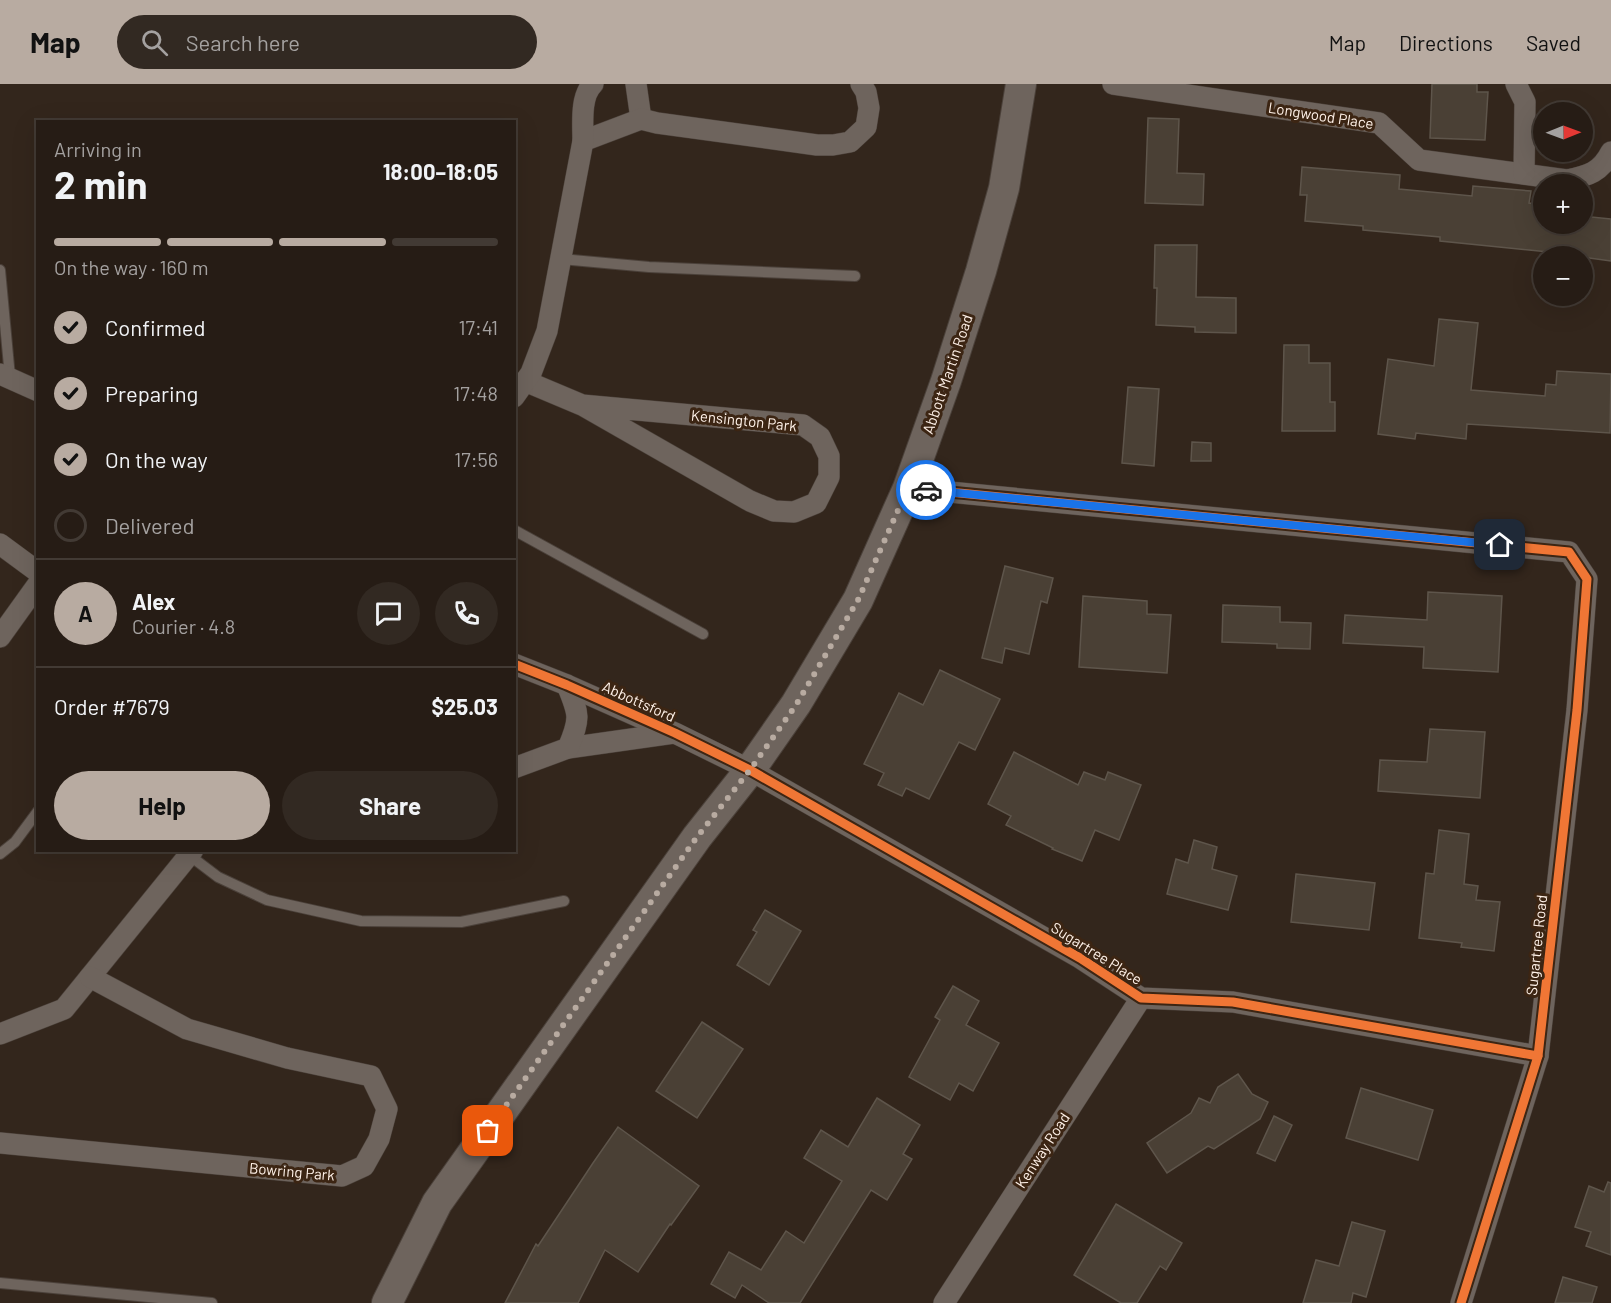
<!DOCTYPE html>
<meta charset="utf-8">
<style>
:root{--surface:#261c15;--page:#322922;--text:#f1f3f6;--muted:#a4a1a0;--line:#423a34;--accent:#b8aba1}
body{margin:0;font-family:Barlow,sans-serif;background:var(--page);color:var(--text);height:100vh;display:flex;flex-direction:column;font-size:22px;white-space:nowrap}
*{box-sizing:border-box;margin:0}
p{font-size:20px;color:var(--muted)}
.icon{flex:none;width:33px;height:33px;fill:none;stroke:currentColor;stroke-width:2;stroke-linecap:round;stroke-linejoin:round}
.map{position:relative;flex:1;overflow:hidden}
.panel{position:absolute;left:36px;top:36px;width:480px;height:732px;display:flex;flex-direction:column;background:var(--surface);border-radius:0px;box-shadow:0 6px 24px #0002,0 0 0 2px var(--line)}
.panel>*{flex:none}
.needle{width:39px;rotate:89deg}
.controls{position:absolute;left:1533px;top:18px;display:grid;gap:12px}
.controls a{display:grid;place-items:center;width:60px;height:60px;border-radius:50%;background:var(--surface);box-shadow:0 6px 24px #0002,0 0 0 2px var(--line);font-size:30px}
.pin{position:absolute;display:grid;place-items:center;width:51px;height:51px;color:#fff;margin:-26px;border-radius:12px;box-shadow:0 3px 9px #0006}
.courier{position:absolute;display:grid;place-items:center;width:60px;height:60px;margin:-30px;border:4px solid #1a73e8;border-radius:50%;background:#fff;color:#222;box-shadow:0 2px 8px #0007}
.headline em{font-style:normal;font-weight:700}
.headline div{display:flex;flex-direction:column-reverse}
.headline{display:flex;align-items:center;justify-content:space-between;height:102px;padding:0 18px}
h1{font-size:39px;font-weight:700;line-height:45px}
.bar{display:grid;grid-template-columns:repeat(4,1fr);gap:9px 6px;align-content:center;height:72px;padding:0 18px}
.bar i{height:8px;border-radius:4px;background:var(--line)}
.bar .selected{background:var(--accent)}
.bar p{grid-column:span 4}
.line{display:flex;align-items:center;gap:15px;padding:0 18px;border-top:2px solid var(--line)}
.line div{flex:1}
.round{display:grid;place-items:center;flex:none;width:63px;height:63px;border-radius:32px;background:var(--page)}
ol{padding:0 18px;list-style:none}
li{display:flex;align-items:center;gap:18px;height:66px}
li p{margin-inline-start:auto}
li .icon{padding:6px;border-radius:50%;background:var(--accent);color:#111;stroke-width:4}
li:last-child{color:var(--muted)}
li i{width:33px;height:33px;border:3px solid var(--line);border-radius:50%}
.primary-button{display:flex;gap:12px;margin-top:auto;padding:12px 18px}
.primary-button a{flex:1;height:69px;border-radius:36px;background:var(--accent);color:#111;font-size:24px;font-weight:700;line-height:69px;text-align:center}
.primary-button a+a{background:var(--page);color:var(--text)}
header{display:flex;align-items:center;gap:36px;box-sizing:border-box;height:84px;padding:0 30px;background:var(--accent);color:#111}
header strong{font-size:28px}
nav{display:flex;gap:33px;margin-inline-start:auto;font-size:21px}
.search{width:420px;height:54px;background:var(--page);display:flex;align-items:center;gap:15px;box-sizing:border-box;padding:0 21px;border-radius:33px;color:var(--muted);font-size:22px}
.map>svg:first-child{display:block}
.building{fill:#4a4035;stroke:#5e554b;stroke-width:1.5}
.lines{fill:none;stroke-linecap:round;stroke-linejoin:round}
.service-casing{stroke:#4b413a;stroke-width:12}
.minor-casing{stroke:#4b413a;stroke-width:22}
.secondary-casing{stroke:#4b413a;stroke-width:32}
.service{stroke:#6e645d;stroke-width:10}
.minor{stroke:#6e645d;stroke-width:21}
.secondary{stroke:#6e645d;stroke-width:30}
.cycleway-casing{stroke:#3c2513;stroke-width:13}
.cycleway{stroke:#f07635;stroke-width:9}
.done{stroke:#b8aba1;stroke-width:6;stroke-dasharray:0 10.8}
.route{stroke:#1a73e8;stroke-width:8}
.labels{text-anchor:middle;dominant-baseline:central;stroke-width:6;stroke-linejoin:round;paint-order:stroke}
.street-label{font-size:15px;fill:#fff2e9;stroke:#3c2513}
</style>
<header>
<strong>Map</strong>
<div class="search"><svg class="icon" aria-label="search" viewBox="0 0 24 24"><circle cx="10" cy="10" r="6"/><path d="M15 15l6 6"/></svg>Search here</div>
<nav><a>Map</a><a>Directions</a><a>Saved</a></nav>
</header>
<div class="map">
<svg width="1611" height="1219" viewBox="0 0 1611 1219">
<rect width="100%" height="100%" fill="#33261c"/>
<g class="building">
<polygon points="1432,0 1477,0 1477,8 1488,8 1485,56 1430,54"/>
<polygon points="1148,34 1179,35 1177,89 1204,90 1203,121 1145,119"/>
<polygon points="1302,83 1400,91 1399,105 1472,112 1473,102 1531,107 1529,119 1544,121 1544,140 1582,140 1582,132 1611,135 1611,177 1582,173 1578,172 1578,171 1440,157 1440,153 1363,146 1363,142 1305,137 1307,111 1300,111"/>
<polygon points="1155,161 1197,161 1196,213 1236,214 1236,249 1195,248 1195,243 1156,241 1157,204 1154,204"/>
<polygon points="1439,235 1478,239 1471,306 1545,312 1546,300 1556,301 1557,287 1611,290 1610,349 1467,340 1466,355 1416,349 1415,355 1378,350 1388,275 1434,282"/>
<polygon points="1284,261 1309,261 1309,279 1330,279 1330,318 1335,318 1335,347 1282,347"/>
<polygon points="1128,303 1159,305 1154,382 1122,379"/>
<polygon points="1192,358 1211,359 1211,377 1191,377"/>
<polygon points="1005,482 1053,494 1047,519 1041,517 1029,570 1005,564 1002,579 982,574"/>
<polygon points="1428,508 1502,512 1498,588 1423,584 1424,563 1343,559 1345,531 1427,536"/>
<polygon points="1083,512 1147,517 1147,530 1171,531 1167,589 1079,583"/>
<polygon points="1223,521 1280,523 1280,538 1311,539 1310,565 1277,564 1277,560 1222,558"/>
<polygon points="940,586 1000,615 975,666 959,658 929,715 906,704 902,712 878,701 884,689 864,680 899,609 923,621"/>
<polygon points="1430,645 1485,648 1480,714 1378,707 1380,676 1427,678"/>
<polygon points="1014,668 1078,701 1084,688 1105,696 1108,688 1141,701 1119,756 1095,746 1082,777 1052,765 1053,764 1006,741 1011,732 988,720"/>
<polygon points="1439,746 1469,750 1464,800 1478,802 1476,816 1500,818 1494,867 1461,863 1462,859 1419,854 1426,789 1434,790"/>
<polygon points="1194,756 1217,763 1212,785 1237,792 1228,826 1167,810 1176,775 1188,779"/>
<polygon points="1296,790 1375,799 1369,846 1291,838"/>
<polygon points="765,826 801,847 769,901 737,881 757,848 753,846"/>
<polygon points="953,902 979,917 966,941 999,959 973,1007 959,999 950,1016 909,993 940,936 935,933"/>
<polygon points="702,938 743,965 697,1034 656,1007"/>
<polygon points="1238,990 1252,1010 1268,1018 1260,1035 1214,1065 1208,1062 1167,1089 1147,1059 1191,1029 1199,1014 1210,1019 1218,1003"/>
<polygon points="1361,1004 1433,1026 1418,1076 1346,1054"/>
<polygon points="877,1014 920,1041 903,1070 912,1075 887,1116 871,1106 800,1219 769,1219 742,1201 735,1214 711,1200 729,1168 761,1186 786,1147 804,1159 842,1097 804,1074 821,1046 848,1063"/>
<polygon points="1274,1032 1292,1041 1275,1077 1257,1069"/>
<polygon points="618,1043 699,1102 671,1141 670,1140 638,1188 605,1166 578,1219 505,1219 536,1160 538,1162 593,1079"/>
<polygon points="1608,1098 1611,1099 1611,1171 1586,1162 1591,1148 1575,1143 1589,1102 1604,1108"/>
<polygon points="1116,1120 1182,1159 1166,1186 1160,1182 1137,1219 1121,1219 1074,1191"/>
<polygon points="1352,1138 1385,1147 1366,1213 1353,1209 1351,1219 1303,1219 1316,1176 1339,1182"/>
<polygon points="1563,1193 1597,1203 1592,1219 1555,1219"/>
</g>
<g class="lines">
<g class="service-casing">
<g id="service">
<polyline points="561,175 649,183 855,192"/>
<polyline points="0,186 10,293"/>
<polyline points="514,446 703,550"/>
<polyline points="0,770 15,758 38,727"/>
<polyline points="189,771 218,793 267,816 361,837 461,838 564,817"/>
<polyline points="0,1199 212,1219"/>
</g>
</g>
<g class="minor-casing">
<g id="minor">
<polyline points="636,0 641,35"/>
<path d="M1113 0 1379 39 1419 76 1567 96C1588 92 1601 88 1611 68"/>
<polyline points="1516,0 1525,18 1524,90"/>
<polyline points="583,57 641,35 657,39 817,61 833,61 850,58 866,43 869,24 866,8 861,0"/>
<polyline points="0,290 38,307"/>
<polyline points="525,297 582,321 750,417 774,427 794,428 816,419 829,393 829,372 820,353 803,341 582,321"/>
<path d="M514 313 531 289 547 247 583 57C583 40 580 12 593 0"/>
<polyline points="908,404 1569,468 1587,495 1577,626 1538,972 1461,1219"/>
<polyline points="0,460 38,488"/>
<polyline points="0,553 38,500"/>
<polyline points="514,580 567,601 675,649 750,686 1080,874 1141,914 1233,918 1538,972"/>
<polyline points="568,664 674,649"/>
<path d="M514 684 568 664C581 634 579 630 567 601"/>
<polyline points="0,950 64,925 193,766"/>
<polyline points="0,1059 342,1092 364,1082 379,1055 387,1025 371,992 287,974 187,945 90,893"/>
<polyline points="944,1219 1141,914"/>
</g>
</g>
<g class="secondary-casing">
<polyline id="secondary" points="387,1219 437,1119 697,753 750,686 796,620 858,516 908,404 946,297 981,187 1004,104 1021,0"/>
</g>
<use href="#service" class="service"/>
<use href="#minor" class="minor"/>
<use href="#secondary" class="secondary"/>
<g class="cycleway-casing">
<g id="cycleway">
<polyline points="908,404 1569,468 1587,495 1577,626 1538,972 1461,1219"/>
<polyline points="514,580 567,601 675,649 750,686 1080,874 1141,914 1233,918 1538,972"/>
</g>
</g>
<use href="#cycleway" class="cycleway"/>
</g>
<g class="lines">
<polyline class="done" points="488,1047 697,753 750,686 796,621 858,516 908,404 926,406"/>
<polyline class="route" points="926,406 1500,461"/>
</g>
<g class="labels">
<g class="street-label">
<text transform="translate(1321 31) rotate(9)">Longwood Place</text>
<text transform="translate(947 290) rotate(-71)">Abbott Martin Road</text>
<text transform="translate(744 336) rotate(6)">Kensington Park</text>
<text transform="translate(639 617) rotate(24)">Abbottsford</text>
<text transform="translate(1536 861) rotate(-84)">Sugartree Road</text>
<text transform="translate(1097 869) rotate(32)">Sugartree Place</text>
<text transform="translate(1042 1066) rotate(-57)">Kenway Road</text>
<text transform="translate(292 1087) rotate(5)">Bowring Park</text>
</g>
</g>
</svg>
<div class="controls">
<a><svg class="needle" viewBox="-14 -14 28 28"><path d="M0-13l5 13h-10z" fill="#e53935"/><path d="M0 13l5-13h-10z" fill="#a4a1a0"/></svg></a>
<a>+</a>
<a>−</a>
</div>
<div class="pin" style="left:488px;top:1047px;background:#ea580c"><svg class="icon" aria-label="bag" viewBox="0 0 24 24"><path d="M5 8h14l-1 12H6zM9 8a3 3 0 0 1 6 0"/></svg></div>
<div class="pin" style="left:1500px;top:461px;background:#1f2937"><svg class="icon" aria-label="home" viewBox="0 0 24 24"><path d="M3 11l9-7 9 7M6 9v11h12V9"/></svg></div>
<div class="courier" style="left:926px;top:406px"><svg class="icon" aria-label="car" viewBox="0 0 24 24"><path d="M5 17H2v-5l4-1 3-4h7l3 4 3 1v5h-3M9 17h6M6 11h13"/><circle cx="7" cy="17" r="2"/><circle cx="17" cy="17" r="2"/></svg></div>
<section class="panel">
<div class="headline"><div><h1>2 min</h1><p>Arriving in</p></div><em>18:00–18:05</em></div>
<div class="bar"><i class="selected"></i><i class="selected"></i><i class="selected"></i><i></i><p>On the way · 160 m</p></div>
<ol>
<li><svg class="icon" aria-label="check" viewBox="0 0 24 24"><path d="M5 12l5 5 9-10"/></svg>Confirmed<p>17:41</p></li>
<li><svg class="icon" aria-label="check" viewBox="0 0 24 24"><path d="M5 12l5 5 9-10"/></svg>Preparing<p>17:48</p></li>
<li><svg class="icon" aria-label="check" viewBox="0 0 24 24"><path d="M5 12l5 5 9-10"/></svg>On the way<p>17:56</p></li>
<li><i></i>Delivered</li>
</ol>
<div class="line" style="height:108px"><b class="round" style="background:var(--accent);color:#111">A</b><div><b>Alex</b><p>Courier · 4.8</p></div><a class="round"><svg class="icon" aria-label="chat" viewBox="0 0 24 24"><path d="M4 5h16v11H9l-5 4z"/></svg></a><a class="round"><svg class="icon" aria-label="phone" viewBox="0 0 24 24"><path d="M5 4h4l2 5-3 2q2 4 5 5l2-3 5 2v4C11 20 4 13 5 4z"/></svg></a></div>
<div class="line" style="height:78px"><div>Order #7679</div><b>$25.03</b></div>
<div class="primary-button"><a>Help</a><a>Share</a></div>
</section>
</div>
